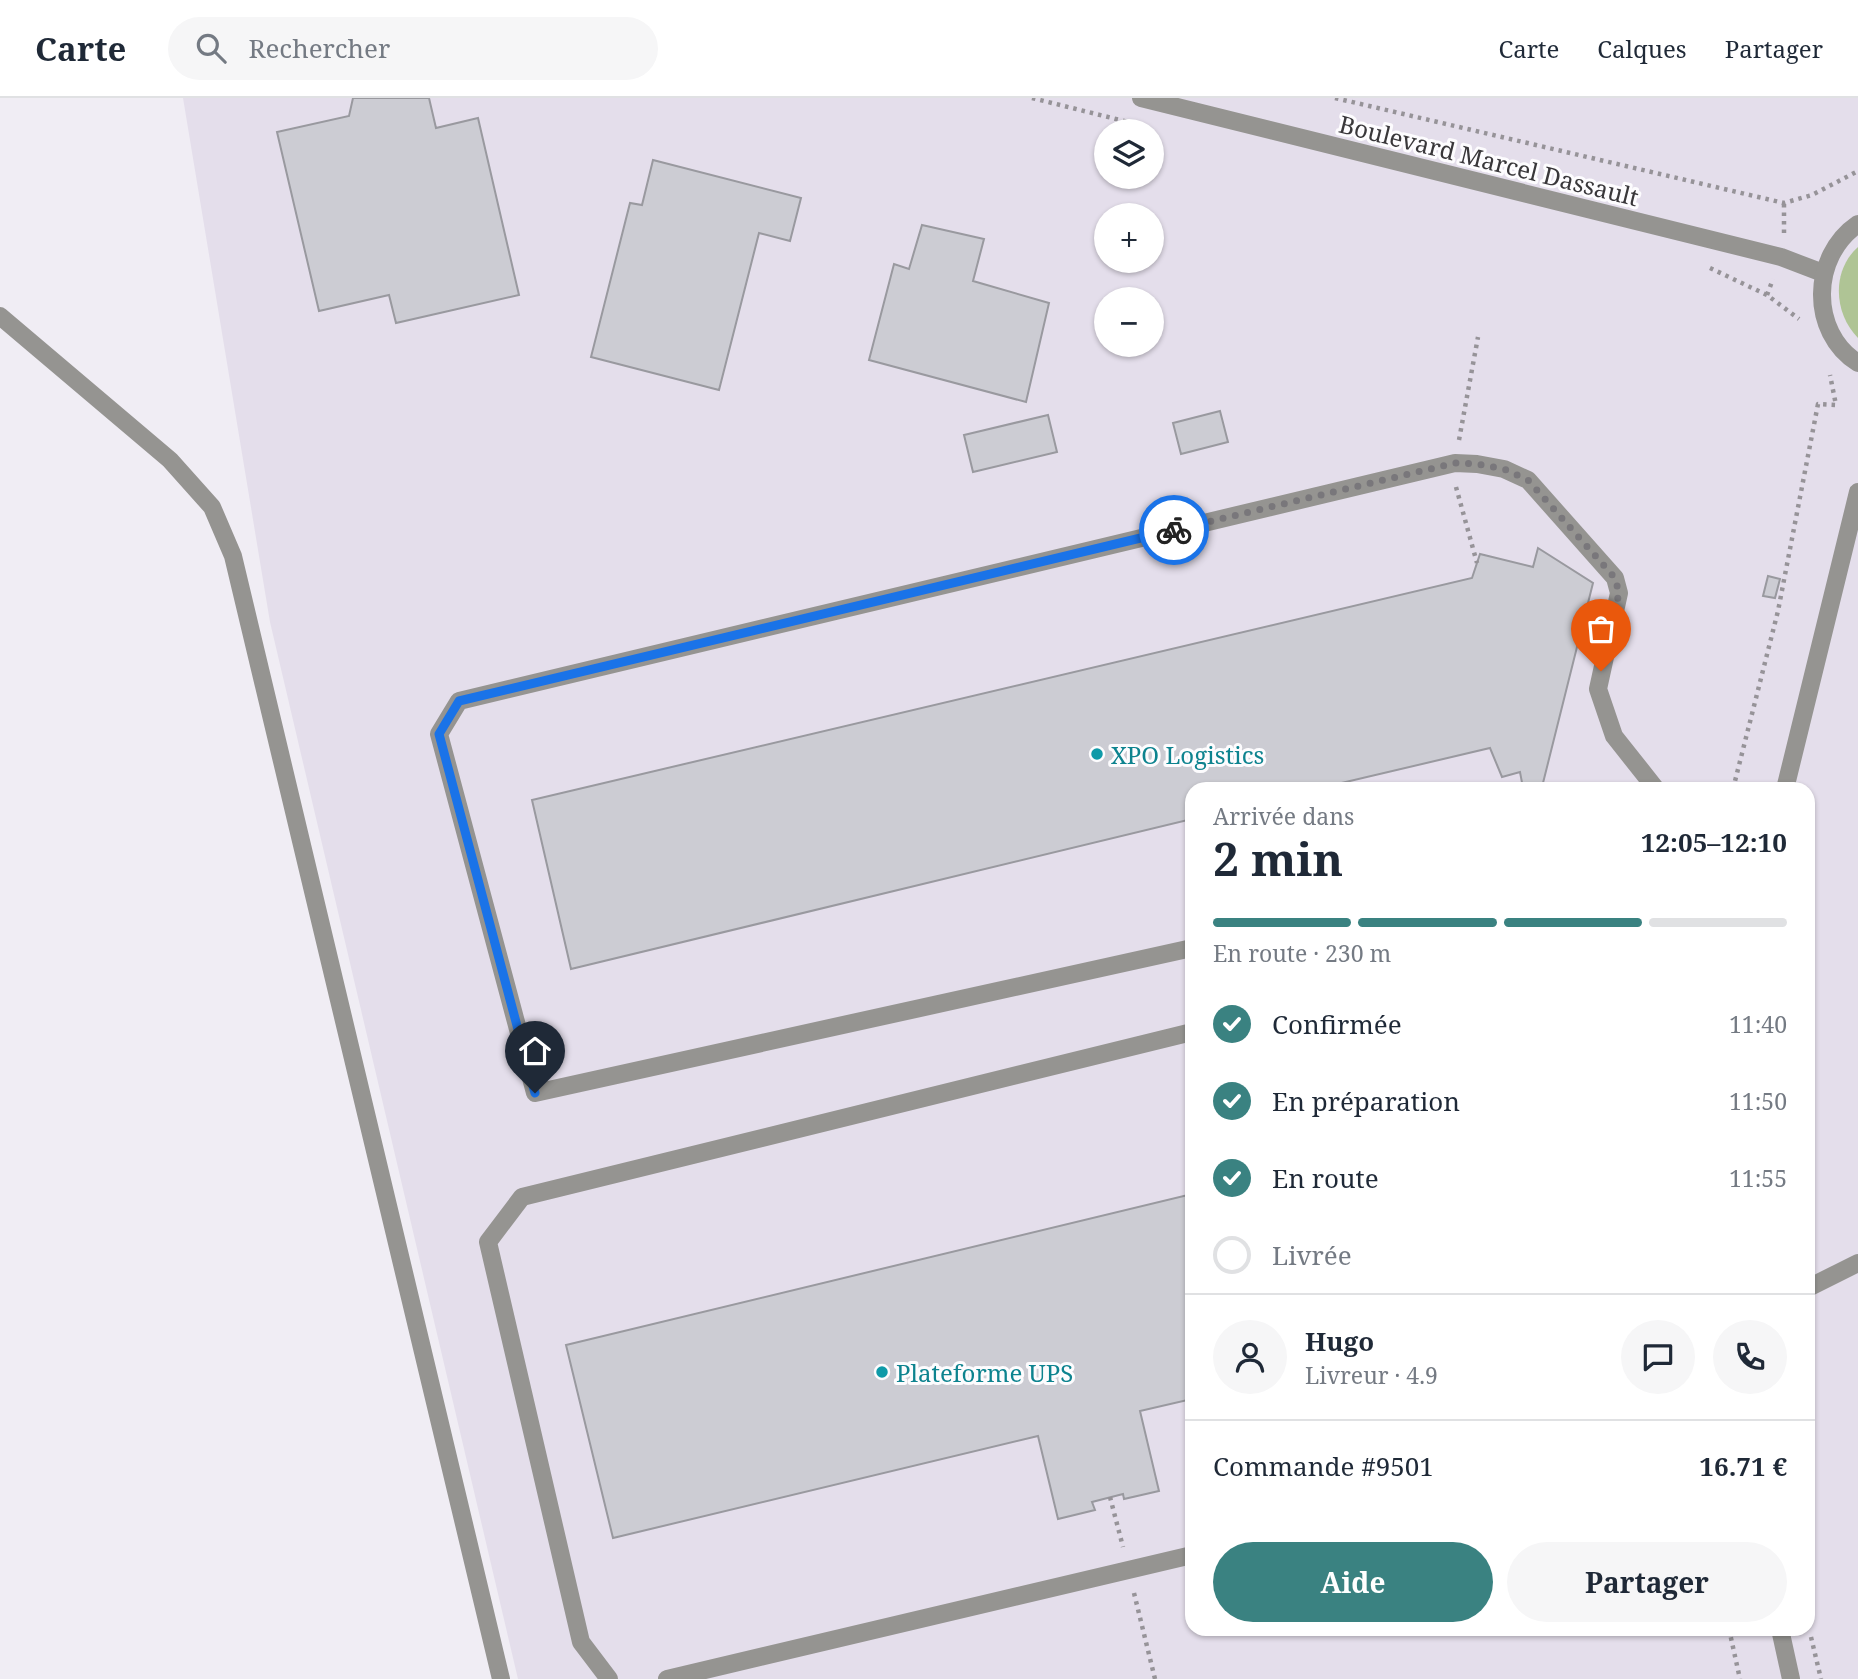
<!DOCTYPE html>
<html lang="fr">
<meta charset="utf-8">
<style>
:root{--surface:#fff;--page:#f6f6f7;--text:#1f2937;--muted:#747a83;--line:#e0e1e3;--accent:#3a8281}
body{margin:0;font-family:"Noto Serif",serif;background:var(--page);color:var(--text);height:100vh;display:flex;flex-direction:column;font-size:26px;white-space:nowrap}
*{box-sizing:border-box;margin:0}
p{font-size:23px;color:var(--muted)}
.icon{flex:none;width:38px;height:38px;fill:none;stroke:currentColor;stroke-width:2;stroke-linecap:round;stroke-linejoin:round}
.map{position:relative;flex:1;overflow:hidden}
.sheet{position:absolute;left:1185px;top:684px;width:630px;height:854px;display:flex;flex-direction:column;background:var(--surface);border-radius:21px;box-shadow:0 2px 5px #0004}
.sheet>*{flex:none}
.controls{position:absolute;left:1094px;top:21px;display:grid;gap:14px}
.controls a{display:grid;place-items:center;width:70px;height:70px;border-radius:50%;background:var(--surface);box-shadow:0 2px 5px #0004;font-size:35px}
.pin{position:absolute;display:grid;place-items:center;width:60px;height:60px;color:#fff;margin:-72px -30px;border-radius:50% 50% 50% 0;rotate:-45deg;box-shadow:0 0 7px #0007}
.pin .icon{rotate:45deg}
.courier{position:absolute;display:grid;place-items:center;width:70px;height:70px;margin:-35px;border:5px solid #1a73e8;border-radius:50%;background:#fff;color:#222;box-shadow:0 2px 9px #0007}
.overview em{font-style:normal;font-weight:700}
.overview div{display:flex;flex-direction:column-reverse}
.overview{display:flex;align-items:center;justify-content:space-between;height:119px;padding:0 28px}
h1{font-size:46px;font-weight:700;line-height:52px}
.bar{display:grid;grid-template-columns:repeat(4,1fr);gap:10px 7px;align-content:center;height:84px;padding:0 28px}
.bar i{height:9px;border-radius:5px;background:var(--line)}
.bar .on{background:var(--accent)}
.bar p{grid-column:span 4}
.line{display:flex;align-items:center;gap:18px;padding:0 28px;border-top:2px solid var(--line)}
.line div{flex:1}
.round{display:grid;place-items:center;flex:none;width:74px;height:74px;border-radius:37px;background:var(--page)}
ol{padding:0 28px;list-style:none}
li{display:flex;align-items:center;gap:21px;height:77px}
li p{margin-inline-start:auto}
li .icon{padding:7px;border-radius:50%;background:var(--accent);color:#fff;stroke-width:4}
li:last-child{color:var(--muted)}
li i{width:38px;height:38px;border:4px solid var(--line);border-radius:50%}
.cta{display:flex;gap:14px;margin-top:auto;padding:14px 28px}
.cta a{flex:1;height:80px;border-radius:42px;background:var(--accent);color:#fff;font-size:28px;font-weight:700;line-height:80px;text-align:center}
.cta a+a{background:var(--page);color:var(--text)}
header{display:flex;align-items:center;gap:42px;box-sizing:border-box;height:98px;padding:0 35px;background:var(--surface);border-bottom:2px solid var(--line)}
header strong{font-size:33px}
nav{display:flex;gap:38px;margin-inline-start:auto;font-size:24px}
.search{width:490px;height:63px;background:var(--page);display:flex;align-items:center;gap:18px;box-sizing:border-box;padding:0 24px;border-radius:38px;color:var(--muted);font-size:26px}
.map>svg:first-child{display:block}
.built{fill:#e4deeb;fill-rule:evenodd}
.green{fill:#afc495}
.building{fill:#ccccd3;stroke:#99999f;stroke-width:2}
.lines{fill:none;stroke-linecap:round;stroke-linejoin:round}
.path{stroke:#969398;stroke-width:4.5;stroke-dasharray:3.5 5;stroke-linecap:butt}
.minor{stroke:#959491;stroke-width:18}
.done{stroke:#79777b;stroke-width:7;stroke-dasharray:0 12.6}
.route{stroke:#1a73e8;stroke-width:9}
.culture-dot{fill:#0f9aa8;stroke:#fdfcfe;stroke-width:2.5}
.labels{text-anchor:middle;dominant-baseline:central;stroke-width:6;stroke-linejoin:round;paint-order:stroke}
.street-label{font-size:24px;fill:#39373a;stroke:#fdfcfe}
.culture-label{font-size:24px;fill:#0d838f;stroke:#fdfcfe;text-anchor:start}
</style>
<header>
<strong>Carte</strong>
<div class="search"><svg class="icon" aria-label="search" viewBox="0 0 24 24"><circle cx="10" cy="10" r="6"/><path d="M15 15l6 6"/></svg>Rechercher</div>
<nav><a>Carte</a><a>Calques</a><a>Partager</a></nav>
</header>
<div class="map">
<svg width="1858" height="1581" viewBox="0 0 1858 1581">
<rect width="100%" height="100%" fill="#f0edf4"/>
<path class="built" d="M183 0H1858V1581H518L270 524ZM1106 33H1152V79H1106ZM1106 117H1152V163H1106ZM1106 201H1152V247H1106ZM1192 691H1808V1531H1192Z"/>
<path class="green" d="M1858 149V240C1834 216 1831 173 1858 149Z"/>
<g class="building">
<polygon points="353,0 429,0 436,30 478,20 519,197 396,225 389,197 319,213 277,34 349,18"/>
<polygon points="653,62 801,100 790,143 759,135 719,292 591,259 630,105 642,107"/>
<polygon points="922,127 984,141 973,183 1049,205 1026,304 869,262 894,166 909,171"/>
<polygon points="1220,313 1228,344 1181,356 1173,325"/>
<polygon points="1048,317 1057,354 973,374 964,337"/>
<polygon points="1538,450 1593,485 1543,685 1523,690 1520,674 1502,679 1490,650 1316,691 1192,691 1192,721 571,871 532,702 1472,480 1480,456 1533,469"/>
<polygon points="1768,478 1780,481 1775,500 1763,498"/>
<polygon points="1192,1096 1192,1301 1140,1313 1159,1393 1124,1401 1123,1396 1092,1404 1095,1412 1058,1421 1038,1338 613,1440 566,1247"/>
</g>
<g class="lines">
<g class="path">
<polyline points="1032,0 1128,24"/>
<polyline points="1335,0 1784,105 1812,97 1858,73"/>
<polyline points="1784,135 1784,106"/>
<polyline points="1710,170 1767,197 1799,221"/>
<polyline points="1767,197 1773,181"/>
<polyline points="1459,342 1478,239"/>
<polyline points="1456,389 1477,465"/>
<polyline points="1733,691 1778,513 1818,306 1836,307 1830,277"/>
<polyline points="1110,1399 1123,1449"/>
<polyline points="1134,1495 1155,1581"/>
<polyline points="1729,1531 1740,1581"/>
<polyline points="1811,1539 1821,1581"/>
</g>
<g class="minor">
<polyline points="1141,0 1781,159 1823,175"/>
<path d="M1858 126C1811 158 1809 234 1858 265"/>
<polyline points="0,218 170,362 212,409 233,458 501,1581"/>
<polyline points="1785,691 1858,394"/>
<polyline points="1192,850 535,995 439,636 459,603 1455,365 1477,366 1504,371 1528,382 1615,480 1619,495 1598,591 1614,638 1656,691"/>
<polyline points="1808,1190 1858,1165"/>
<polyline points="1780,1531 1791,1581"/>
<polyline points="609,1581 581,1544 488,1144 522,1099 1192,934"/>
<polyline points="667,1581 1192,1457"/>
</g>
</g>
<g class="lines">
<polyline class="done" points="1174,432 1455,365 1477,366 1504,371 1528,382 1615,480 1619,495 1601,573"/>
<polyline class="route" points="535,995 439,636 459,603 1174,432"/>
</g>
<g class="culture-dot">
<circle cx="1097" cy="656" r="7"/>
<circle cx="882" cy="1274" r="7"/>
</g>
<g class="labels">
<g class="street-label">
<text transform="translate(1489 62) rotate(14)">Boulevard Marcel Dassault</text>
</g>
<g class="culture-label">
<text x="1111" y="656">XPO Logistics</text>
<text x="896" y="1274">Plateforme UPS</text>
</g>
</g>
</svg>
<div class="controls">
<a><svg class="icon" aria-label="layers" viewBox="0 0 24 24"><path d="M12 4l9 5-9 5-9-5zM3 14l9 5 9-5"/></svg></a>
<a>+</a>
<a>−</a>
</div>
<div class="pin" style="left:1601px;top:573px;background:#ea580c"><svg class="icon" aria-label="bag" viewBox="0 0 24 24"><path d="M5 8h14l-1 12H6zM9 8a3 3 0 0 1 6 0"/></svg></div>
<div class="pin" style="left:535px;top:995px;background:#1f2937"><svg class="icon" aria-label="home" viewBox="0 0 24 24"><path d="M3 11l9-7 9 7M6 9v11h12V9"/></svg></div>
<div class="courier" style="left:1174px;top:432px"><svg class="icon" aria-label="bike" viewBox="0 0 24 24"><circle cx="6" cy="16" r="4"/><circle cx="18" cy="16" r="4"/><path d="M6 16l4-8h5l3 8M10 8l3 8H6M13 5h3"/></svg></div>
<section class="sheet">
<div class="overview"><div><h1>2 min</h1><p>Arrivée dans</p></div><em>12:05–12:10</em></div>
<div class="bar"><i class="on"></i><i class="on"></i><i class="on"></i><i></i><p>En route · 230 m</p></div>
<ol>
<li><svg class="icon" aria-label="check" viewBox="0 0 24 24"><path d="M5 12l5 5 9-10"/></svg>Confirmée<p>11:40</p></li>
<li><svg class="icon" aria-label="check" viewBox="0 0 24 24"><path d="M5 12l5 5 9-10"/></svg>En préparation<p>11:50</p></li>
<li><svg class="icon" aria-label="check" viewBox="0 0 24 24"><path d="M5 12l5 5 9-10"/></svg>En route<p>11:55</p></li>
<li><i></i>Livrée</li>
</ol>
<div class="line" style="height:126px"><a class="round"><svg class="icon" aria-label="person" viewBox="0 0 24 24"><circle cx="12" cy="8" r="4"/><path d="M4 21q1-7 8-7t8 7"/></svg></a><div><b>Hugo</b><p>Livreur · 4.9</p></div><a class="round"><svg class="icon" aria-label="chat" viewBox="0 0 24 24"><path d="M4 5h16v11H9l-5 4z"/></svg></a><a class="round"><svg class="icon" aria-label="phone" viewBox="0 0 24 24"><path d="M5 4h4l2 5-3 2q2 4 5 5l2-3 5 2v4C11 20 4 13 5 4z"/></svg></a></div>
<div class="line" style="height:91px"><div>Commande #9501</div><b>16.71 €</b></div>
<div class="cta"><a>Aide</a><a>Partager</a></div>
</section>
</div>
